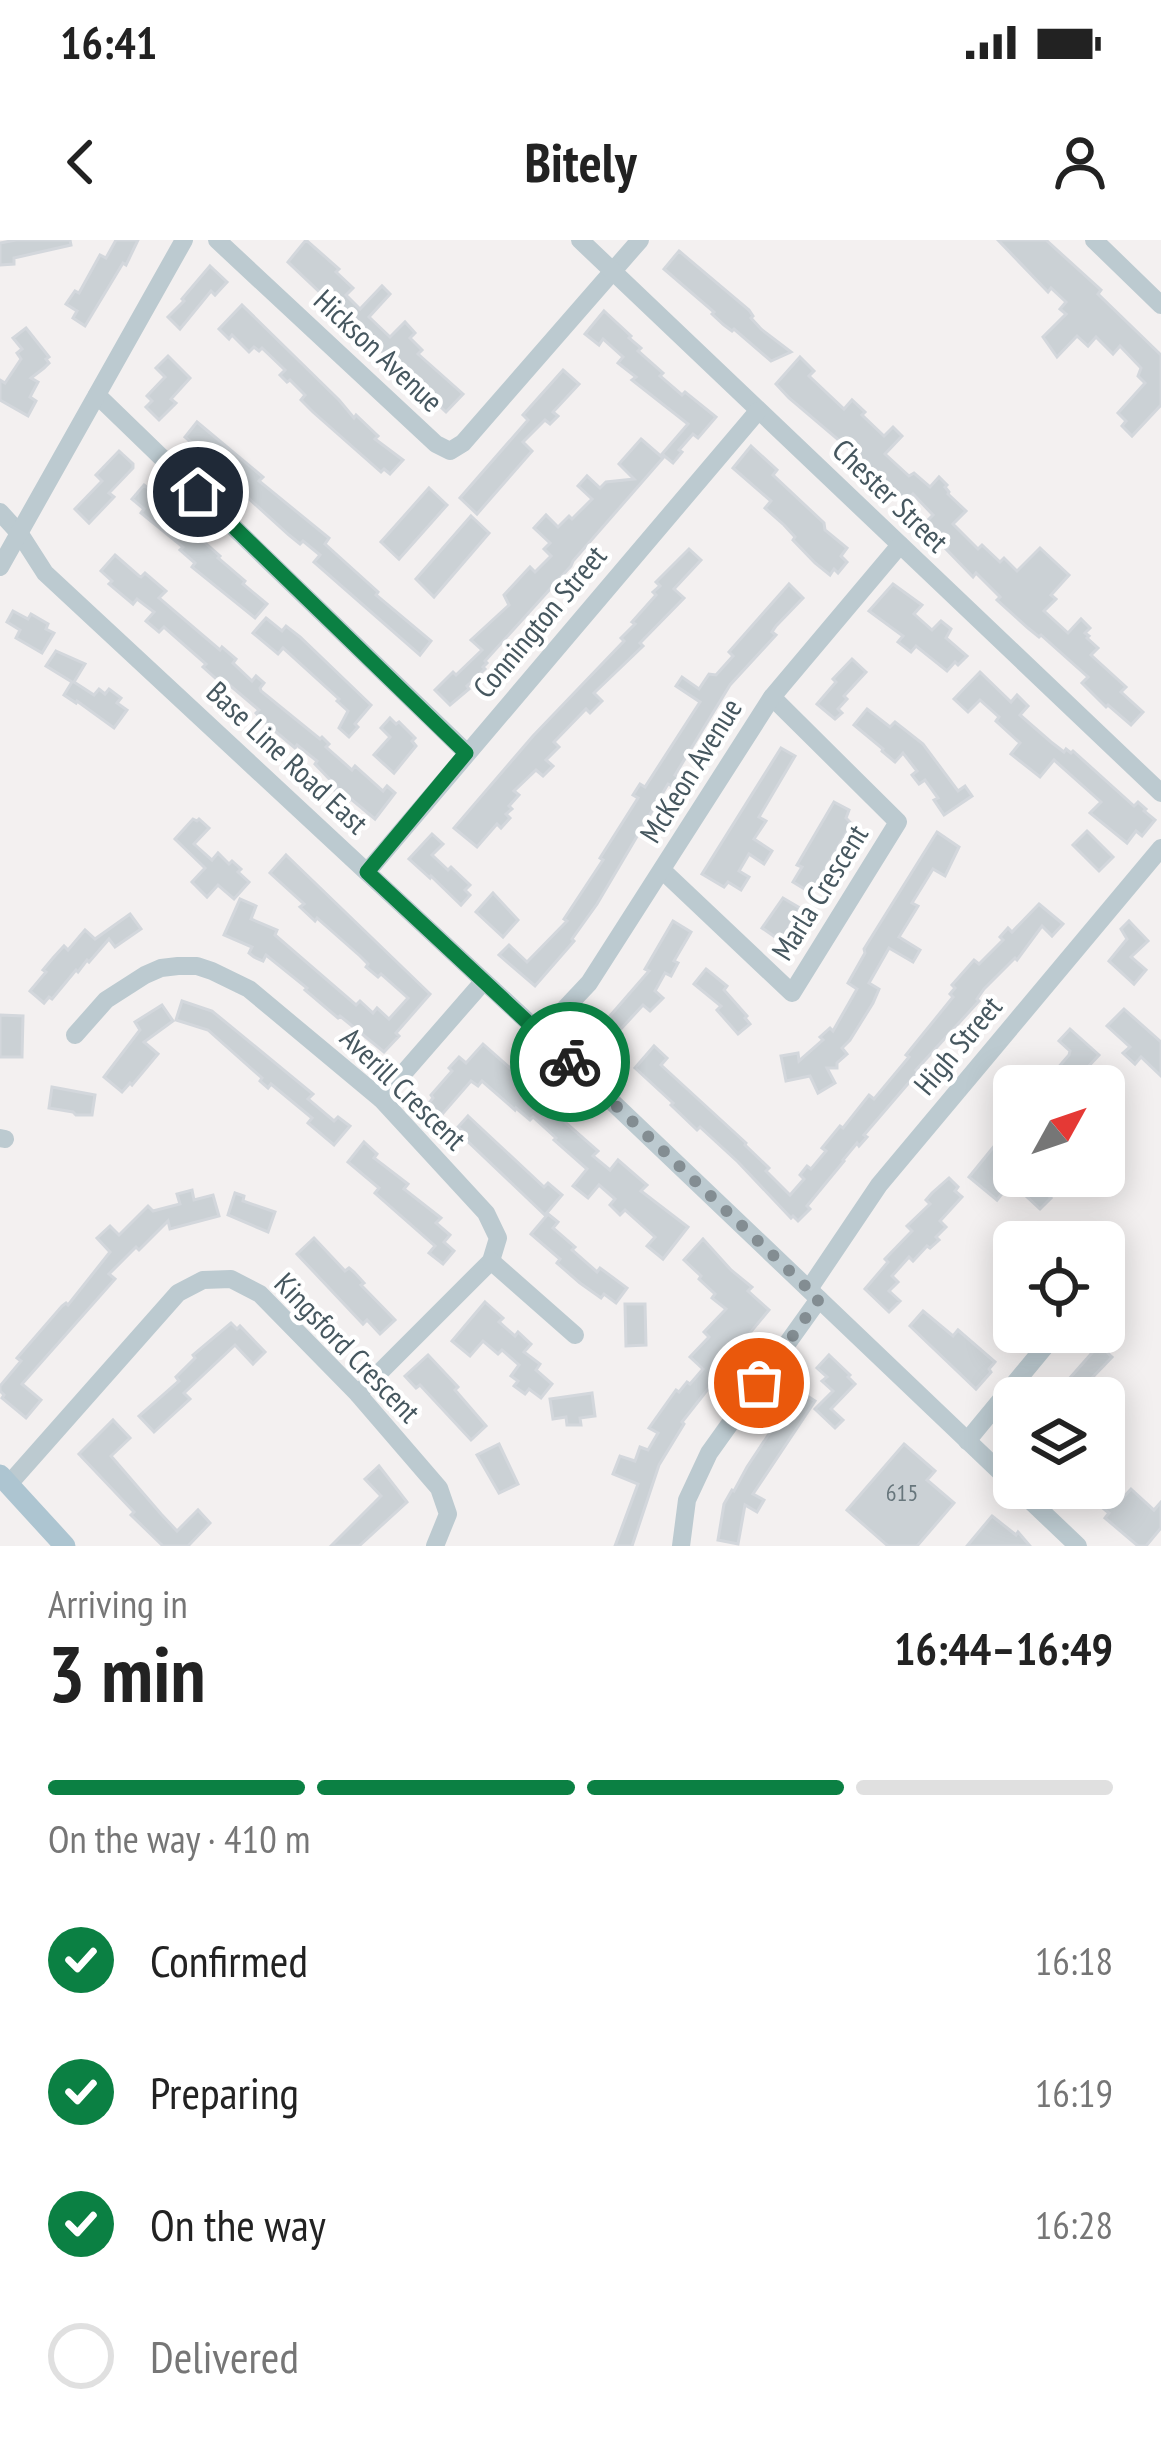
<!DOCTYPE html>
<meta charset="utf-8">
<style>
:root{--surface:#fff;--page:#f2f2f2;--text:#222;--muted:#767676;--line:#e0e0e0;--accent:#0b8043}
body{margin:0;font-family:"PT Sans Narrow",sans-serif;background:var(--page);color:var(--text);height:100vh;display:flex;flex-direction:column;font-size:45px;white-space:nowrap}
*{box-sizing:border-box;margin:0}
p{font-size:39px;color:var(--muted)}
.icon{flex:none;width:66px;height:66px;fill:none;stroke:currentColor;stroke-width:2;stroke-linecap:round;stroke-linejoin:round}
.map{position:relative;height:1306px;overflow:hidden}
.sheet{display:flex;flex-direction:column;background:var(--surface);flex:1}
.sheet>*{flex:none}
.needle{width:78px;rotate:50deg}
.buttons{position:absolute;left:993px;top:825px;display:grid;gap:24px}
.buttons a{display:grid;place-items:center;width:132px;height:132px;border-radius:18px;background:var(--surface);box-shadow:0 6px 30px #0003;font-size:60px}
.pin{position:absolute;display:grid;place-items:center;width:102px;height:102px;color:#fff;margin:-51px;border:6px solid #fff;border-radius:50%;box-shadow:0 3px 12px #0007}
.courier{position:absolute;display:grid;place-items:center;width:120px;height:120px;margin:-60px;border:9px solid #0b8043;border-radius:50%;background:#fff;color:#222;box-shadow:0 3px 15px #0007}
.summary em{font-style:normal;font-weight:800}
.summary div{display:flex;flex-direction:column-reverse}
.summary{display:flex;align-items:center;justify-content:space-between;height:204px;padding:0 48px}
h1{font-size:78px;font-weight:800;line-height:90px}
.bar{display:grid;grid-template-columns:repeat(4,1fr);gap:18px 12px;align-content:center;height:144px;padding:0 48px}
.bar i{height:15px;border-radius:9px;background:var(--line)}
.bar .selected{background:var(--accent)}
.bar p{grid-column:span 4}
ol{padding:0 48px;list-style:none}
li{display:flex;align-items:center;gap:36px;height:132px}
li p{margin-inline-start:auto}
li .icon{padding:12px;border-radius:50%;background:var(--accent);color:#fff;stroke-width:4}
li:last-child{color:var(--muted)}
li i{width:66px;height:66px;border:6px solid var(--line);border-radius:50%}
.status{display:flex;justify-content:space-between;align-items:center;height:84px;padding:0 60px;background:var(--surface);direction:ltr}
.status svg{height:33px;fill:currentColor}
header{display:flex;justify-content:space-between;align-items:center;height:156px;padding:0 48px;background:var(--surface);font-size:54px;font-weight:800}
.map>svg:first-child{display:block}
.building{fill:#cbd1d5;stroke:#d3d7dc;stroke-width:3}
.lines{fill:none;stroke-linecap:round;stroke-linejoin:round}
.minor{stroke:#bccad0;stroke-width:18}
.major{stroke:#adc5d1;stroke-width:21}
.done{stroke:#838d92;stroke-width:12;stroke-dasharray:0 21.6}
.route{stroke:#0b8043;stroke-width:15}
.labels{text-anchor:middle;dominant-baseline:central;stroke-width:9;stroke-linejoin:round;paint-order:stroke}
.number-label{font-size:24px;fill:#67767c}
.street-label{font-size:30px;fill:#46575f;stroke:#fff}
</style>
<div class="status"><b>16:41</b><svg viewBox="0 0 49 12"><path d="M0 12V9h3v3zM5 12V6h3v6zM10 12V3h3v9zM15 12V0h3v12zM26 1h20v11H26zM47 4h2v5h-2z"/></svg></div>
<header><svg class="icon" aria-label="back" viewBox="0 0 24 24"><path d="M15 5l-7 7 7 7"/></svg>Bitely<svg class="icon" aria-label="person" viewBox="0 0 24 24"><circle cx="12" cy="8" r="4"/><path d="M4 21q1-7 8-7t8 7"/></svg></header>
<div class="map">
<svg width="1161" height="1306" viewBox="0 0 1161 1306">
<rect width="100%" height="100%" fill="#f3f0f0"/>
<g class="building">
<polygon points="16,0 70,0 71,5 14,18 14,24 0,25 0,3"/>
<polygon points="116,0 138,0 126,25 123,23 85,86 73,78 77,71 66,64 75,51 79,53 100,15 106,18"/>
<polygon points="306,0 339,29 336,32 353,48 346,55 360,69 382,46 390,54 369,77 390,97 405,82 415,93 410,98 422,110 418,114 463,154 446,172 288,22"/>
<polygon points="998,0 1046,0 1101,50 1098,54 1161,115 1161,165 1132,196 1122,186 1126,181 1118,173 1145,143 1138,136 1141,128 1120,106 1113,114 1096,97 1088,106 1077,96 1057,117 1043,97 1066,74 1060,69 1066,62 1051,48 1048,52"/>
<polygon points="679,11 749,70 753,76 751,78 761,89 791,112 771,121 734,89 732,91 724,85 712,74 714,72 664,29"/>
<polygon points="210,26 227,42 215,55 211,51 180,89 168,77 184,61 182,59"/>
<polygon points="242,65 339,160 354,178 356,175 378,196 375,199 403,220 390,234 384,229 381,232 313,172 301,160 305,155 290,140 287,142 280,135 285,130 262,108 259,111 254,107 249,112 232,95 229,99 219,89"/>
<polygon points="604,71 631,96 629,98 641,108 638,111 663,133 660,136 682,155 685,152 716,177 698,198 693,194 679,210 682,212 673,223 662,214 688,184 632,140 636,137 618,123 623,117 603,99 599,105 585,94"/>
<polygon points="26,88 49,117 46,119 49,123 44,128 31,138 38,142 30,157 36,161 28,176 0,160 0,140 5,143 21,119 17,113 22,109 13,98"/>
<polygon points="168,116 190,138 171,159 176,163 159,180 146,167 152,161 147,156 165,137 156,128"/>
<polygon points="800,117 814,131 809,136 844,169 852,160 865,172 862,175 884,196 893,187 902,196 885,214 909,236 914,233 930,247 939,237 947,245 945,247 949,252 948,254 966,271 953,284 978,309 982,305 1000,322 1004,318 1017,331 1040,308 1069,335 1051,355 1056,359 1044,371 1068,393 1081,379 1090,388 1085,393 1089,396 1087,398 1098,408 1091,415 1126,447 1121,452 1143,472 1131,485 1108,465 1106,467 1082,443 1088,437 1041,395 1039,397 1028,388 997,360 1000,357 976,333 973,337 946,309 948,307 925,283 933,275 913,254 908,260 903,259 883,240 879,245 868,234 872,230 854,213 789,158 776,144"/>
<polygon points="563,130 579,144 553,172 558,176 550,184 545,180 523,202 532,211 477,274 460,258 528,180 523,175"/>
<polygon points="197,182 263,237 259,241 329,298 325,304 378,352 376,355 431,401 420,415 314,322 320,315 303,301 300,304 289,295 236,247 239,243 185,197"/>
<polygon points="641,199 663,218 573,321 571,326 485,421 487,423 483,427 485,429 467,446 469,449 450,465 435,450 453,432 456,435 482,410 471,400 509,365 504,355 530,327 535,332 551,316 544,309 550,303 534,288 546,275 558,287 569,276 572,279 592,259 578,246 587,236 600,248 606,242 634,239 619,224"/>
<polygon points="751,206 777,230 773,235 824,283 825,290 847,308 841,316 847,322 838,333 834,329 830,335 815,323 793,300 795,297 784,285 765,268 771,261 733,228"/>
<polygon points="119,211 133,224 133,228 109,253 114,257 89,283 75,269 102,241 96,235"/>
<polygon points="144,245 161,259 159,262 220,316 218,318 245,341 243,344 267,364 255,378 192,327 195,323 180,310 183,307 141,273 144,269 132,259"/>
<polygon points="429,248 447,265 399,319 381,302"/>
<polygon points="471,276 489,293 434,357 416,339"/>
<polygon points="689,309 701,320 674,349 684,358 640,403 643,406 594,453 602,461 590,473 586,469 554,502 559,507 546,520 553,526 543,536 536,530 514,551 519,555 509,566 512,569 506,574 510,578 501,588 497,584 477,607 454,588 533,496 624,401 621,398 635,384 632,382 656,355 653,352 660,346 656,342"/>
<polygon points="115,315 139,336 141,337 145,333 166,351 159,358 220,410 222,407 236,419 233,423 252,441 256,436 264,443 260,448 261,451 320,499 322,497 329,504 326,507 352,530 355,526 383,551 387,546 395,553 375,579 351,559 348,562 334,550 337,547 315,524 317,521 297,505 295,508 263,481 256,473 259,470 226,442 223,445 203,427 206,424 164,387 159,392 146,381 154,372 137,359 133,364 109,344 112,341 101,331"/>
<polygon points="789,344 803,358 776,386 772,392 776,395 730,445 675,535 678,537 673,546 668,544 597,664 572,699 574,701 535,746 499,715 509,705 527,722 567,681 564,679 599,626 603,620 600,618 638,558 633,555 640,544 645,547 700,462 676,446 682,437 699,449 709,434 716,435 733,416 729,412"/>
<polygon points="893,344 922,365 914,374 932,390 941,381 951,389 946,398 967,416 958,425 955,422 947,431 916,406 911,412 898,402 903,396 869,371"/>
<polygon points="13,371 28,379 31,374 48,384 46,389 54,393 42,413 16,398 20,390 7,382"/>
<polygon points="266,378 282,391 286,386 300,397 371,465 355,484 358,487 349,497 339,488 348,471 337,461 339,459 283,408 278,414 253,393"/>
<polygon points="56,411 85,424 74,442 94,455 99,449 105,454 109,449 121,458 117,463 127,470 114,488 77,461 76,463 64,455 72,442 46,426"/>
<polygon points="852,419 866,432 844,456 847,459 838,469 842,473 835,479 817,464 836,442 833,439"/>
<polygon points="980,432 1011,462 1017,455 1028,466 1020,475 1051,502 1064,512 1066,509 1071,513 1073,511 1134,566 1138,562 1146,569 1144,571 1155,580 1142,596 1136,591 1127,603 1090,573 1101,562 1054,520 1040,537 1011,514 1020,503 996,481 999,477 980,460 968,472 954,459"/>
<polygon points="867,469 890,487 895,482 923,504 958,551 965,546 972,556 944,575 934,560 938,558 925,540 919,544 912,535 917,531 903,513 895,522 882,511 883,509 854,485"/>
<polygon points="390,478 396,484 399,482 415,498 412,501 416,506 394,533 374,515 390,497 381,488"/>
<polygon points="781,508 795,516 759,577 766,581 754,599 772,611 764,624 749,614 739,631 749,637 741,650 728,642 724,647 702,634"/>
<polygon points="834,562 849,570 846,578 866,599 864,602 847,592 811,653 793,642 802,627 797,625"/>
<polygon points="193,579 197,581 199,579 209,588 194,604 212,620 218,613 229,624 232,621 241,629 238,632 249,642 234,659 218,645 207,657 192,642 205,628 175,599"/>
<polygon points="1087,591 1113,617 1099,631 1073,605"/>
<polygon points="937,592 959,607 945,636 933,629 912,663 918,666 899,697 920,710 913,722 889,708 869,743 879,749 873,763 850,800 842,808 847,814 837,823 837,828 827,828 835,843 818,853 810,836 786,841 781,816 798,813 799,821 823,800 820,797 830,788 833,791 857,749 848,743 865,713 864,709"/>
<polygon points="432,594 443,604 432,615 448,630 451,627 470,645 465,650 470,655 461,665 431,636 430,638 409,619"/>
<polygon points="286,615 430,754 396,793 399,796 384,812 340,776 338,778 305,750 307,748 266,715 263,721 254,717 249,713 252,707 224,695 240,659 256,666 251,679 277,690 275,695 356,765 360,761 373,773 377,768 389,779 408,758 381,734 378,737 366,727 368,724 360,716 317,678 315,681 300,667 304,664 270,633"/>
<polygon points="493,653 518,680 503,697 476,672"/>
<polygon points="783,658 800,668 781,701 762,688"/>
<polygon points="1039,664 1063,684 1052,696 1042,686 1017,720 1015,718 984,749 977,759 979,761 916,830 918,832 864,895 867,897 859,906 857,903 843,920 844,921 807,966 810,969 798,981 793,976 791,978 738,922 700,887 697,890 671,865 673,863 635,828 654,806 667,818 661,825 746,903 745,905 769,928 766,931 790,955 804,939 800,935 807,926 811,929 826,911 822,908 840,886 843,888 869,855 874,859 909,817 906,815 953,757 950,754 955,748 952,745 974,720 979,724 1003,700 1000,697 1008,688 1012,692"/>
<polygon points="130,674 141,689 115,707 109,699 89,722 87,720 78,732 76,730 52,759 49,757 44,763 30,751 46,732 43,730 53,718 64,706 68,710 85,690 95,699"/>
<polygon points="673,681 691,692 674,721 678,723 671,736 665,733 655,751 663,758 650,771 643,765 619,791 622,794 614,802 624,812 613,823 589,800 649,731 645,729"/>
<polygon points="1129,681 1148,701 1131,717 1146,730 1134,744 1109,721 1127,699 1121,689"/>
<polygon points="706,729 727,746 724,750 747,776 745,778 750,784 738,794 717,770 721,766 694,744"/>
<polygon points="182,761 212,771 313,854 308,859 334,881 338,877 350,886 334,905 308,883 312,878 271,844 268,848 260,841 262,838 208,790 176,780"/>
<polygon points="162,765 173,781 144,802 158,814 132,845 130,843 122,852 104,837 140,790 135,782"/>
<polygon points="1124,769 1161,802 1161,836 1141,817 1135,824 1123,813 1130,807 1107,786"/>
<polygon points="0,775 23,776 22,817 0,817"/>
<polygon points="1070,789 1099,815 1070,846 1058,846 1049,838 1069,815 1070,811 1059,801"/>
<polygon points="483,804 561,873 558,876 598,911 593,916 610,930 618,920 647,945 641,951 688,987 663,1019 647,1006 655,997 625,970 620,975 610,965 615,959 599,945 588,958 573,946 587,929 554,900 556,898 533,877 530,880 516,868 515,870 482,841 478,846 471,841 438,879 425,868 433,858 431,855 452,831 449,828 459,817 466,823"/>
<polygon points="52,847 95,855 92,875 76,875 73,872 49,868"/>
<polygon points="468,876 544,947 548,943 562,955 545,975 461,895 464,892 458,887"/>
<polygon points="1000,899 1014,912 1014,936 1037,936 1032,941 1051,958 1040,969 1011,942 997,960 969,937"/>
<polygon points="364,902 377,914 374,918 408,944 404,949 441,978 436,983 450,995 444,1002 454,1011 443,1024 429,1013 435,1006 375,953 379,948 348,922"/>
<polygon points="949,938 958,947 955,951 962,957 940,981 946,987 936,997 939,1000 930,1008 927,1006 913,1021 909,1017 892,1036 898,1042 889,1051 900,1061 889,1072 865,1049 888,1022 885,1019 912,991 907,986 930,964 926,960 932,953"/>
<polygon points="192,950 194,960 213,955 219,976 170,989 168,981 139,1010 136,1007 109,1034 115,1039 22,1144 41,1160 26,1178 2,1158 4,1155 0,1151 0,1146 21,1121 17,1118 62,1066 66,1063 68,1065 110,1012 97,998 110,986 119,995 148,966 153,971 180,964 177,954"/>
<polygon points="235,953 244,956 243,961 275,972 268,992 228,975"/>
<polygon points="548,974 558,982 553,988 575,1007 572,1010 597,1032 600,1028 627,1048 616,1063 604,1054 601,1058 580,1043 557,1023 560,1019 531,994"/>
<polygon points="314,998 345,1031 349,1028 354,1032 364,1043 361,1045 395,1080 380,1094 367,1080 363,1084 297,1014"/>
<polygon points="703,999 731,1030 752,1047 748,1051 769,1070 725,1123 721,1128 723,1130 682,1182 684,1184 659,1225 632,1306 615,1306 638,1244 613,1234 620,1216 635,1221 640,1207 648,1210 658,1193 649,1188 676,1150 679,1152 687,1142 690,1144 703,1129 690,1117 709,1097 704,1092 726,1069 712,1058 715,1054 699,1039 701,1036 684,1020"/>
<polygon points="485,1062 503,1078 499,1082 515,1096 518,1092 531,1104 524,1112 540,1124 536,1130 552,1144 541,1158 529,1149 525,1154 514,1146 518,1141 511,1136 519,1125 502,1110 498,1114 483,1101 470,1116 452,1101"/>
<polygon points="625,1064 645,1064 646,1105 626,1106"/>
<polygon points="923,1071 953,1096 958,1090 995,1122 989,1129 991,1132 976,1149 910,1086"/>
<polygon points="231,1083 237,1089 240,1086 265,1112 253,1124 235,1105 184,1153 190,1159 154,1192 139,1176 179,1141 176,1137 195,1118 193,1115"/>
<polygon points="1099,1105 1112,1117 1089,1141 1093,1145 1081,1158 1058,1158 1065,1150 1062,1147"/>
<polygon points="428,1115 458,1147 455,1150 486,1186 471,1200 420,1145 416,1148 405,1136"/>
<polygon points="829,1115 850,1135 848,1137 855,1144 831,1169 843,1180 835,1188 815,1169 833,1151 822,1141 827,1137 817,1128"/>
<polygon points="798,1150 815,1161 753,1254 764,1260 757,1272 745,1265 738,1304 718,1300 724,1264 732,1250 734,1251 747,1227"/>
<polygon points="592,1153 595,1176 580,1178 581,1185 567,1185 566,1177 553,1179 550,1159"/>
<polygon points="113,1180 130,1198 111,1216 161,1274 177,1291 198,1270 210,1283 188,1306 163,1306 131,1275 134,1272 79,1214"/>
<polygon points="499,1204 518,1244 499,1253 477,1215"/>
<polygon points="904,1204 935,1231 927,1240 954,1263 917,1306 888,1306 847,1270"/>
<polygon points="379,1226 407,1262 359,1306 331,1306 381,1256 365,1239"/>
<polygon points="1078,1248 1104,1248 1120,1261 1131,1249 1154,1270 1161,1262 1161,1288 1146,1306 1138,1306 1105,1278 1109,1273"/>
<polygon points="992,1276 1016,1295 1018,1292 1030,1306 967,1306"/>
</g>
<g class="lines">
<g class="minor">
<polyline points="217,0 436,204 450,211 463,203 640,0"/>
<polyline points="580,0 1161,553"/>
<polyline points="1094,0 1161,65"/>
<polyline points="97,155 467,513"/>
<polyline points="0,272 20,294 45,333 541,794 1014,1245"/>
<polyline points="0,327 184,0"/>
<polyline points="662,630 792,753 898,582 772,457"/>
<polyline points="367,632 758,171"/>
<polyline points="541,794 589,743 772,457 900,305"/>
<polyline points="75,795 106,760 145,735 161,728 178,726 197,726 212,731 249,749 381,859 486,973 498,998 491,1021 358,1154"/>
<polyline points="381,859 483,742"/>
<polyline points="0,898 5,899"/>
<polyline points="491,1021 575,1095"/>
<polyline points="1104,1034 1108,1030"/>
<polyline points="809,1049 879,945 1161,608"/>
<polyline points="967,1201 1057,1092"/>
<polyline points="9,1244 178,1053 203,1040 231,1039 260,1054 358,1154 439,1248 448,1274 435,1306"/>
<polyline points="1017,1248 1078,1306"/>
<polyline points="681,1306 687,1260 709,1213 819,1059"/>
</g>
<polyline class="major" points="0,1235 65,1306"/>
</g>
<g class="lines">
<polyline class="done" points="570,822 819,1059 759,1143"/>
<polyline class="route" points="198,252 466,513 367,632 570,822"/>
</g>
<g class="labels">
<g class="number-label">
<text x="902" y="1252">615</text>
</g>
<g class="street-label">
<text transform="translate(379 110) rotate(43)">Hickson Avenue</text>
<text transform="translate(891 255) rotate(44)">Chester Street</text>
<text transform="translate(539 381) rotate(-50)">Connington Street</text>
<text transform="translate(288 517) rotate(43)">Base Line Road East</text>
<text transform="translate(690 530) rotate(-58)">McKeon Avenue</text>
<text transform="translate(819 652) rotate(-58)">Marla Crescent</text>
<text transform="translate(957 805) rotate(-50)">High Street</text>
<text transform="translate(404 848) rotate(44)">Averill Crescent</text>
<text transform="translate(348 1107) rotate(46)">Kingsford Crescent</text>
</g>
</g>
</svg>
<div class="buttons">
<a><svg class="needle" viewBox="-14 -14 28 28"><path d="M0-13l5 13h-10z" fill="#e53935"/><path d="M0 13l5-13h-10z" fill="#767676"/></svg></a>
<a><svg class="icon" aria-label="locate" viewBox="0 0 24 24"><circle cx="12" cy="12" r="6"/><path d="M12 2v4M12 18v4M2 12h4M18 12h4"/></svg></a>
<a><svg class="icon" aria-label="layers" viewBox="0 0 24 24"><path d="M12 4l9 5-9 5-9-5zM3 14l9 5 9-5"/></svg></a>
</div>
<div class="pin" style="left:759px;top:1143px;background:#ea580c"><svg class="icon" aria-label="bag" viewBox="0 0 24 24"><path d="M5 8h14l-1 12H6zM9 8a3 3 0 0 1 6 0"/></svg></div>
<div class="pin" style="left:198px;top:252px;background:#1f2937"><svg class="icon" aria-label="home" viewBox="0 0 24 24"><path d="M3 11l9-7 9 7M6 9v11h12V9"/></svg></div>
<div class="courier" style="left:570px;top:822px"><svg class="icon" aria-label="bike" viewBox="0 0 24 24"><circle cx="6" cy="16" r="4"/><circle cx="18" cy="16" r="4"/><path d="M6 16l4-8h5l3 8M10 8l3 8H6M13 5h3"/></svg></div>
</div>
<section class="sheet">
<div class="summary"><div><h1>3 min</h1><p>Arriving in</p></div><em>16:44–16:49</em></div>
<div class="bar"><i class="selected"></i><i class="selected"></i><i class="selected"></i><i></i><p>On the way · 410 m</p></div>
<ol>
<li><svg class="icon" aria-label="check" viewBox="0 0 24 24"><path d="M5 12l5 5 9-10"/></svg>Confirmed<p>16:18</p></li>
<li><svg class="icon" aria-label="check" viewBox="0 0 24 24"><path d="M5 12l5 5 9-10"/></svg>Preparing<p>16:19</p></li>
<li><svg class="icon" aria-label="check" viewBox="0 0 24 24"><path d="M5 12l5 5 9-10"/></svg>On the way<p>16:28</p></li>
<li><i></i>Delivered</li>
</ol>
</section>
